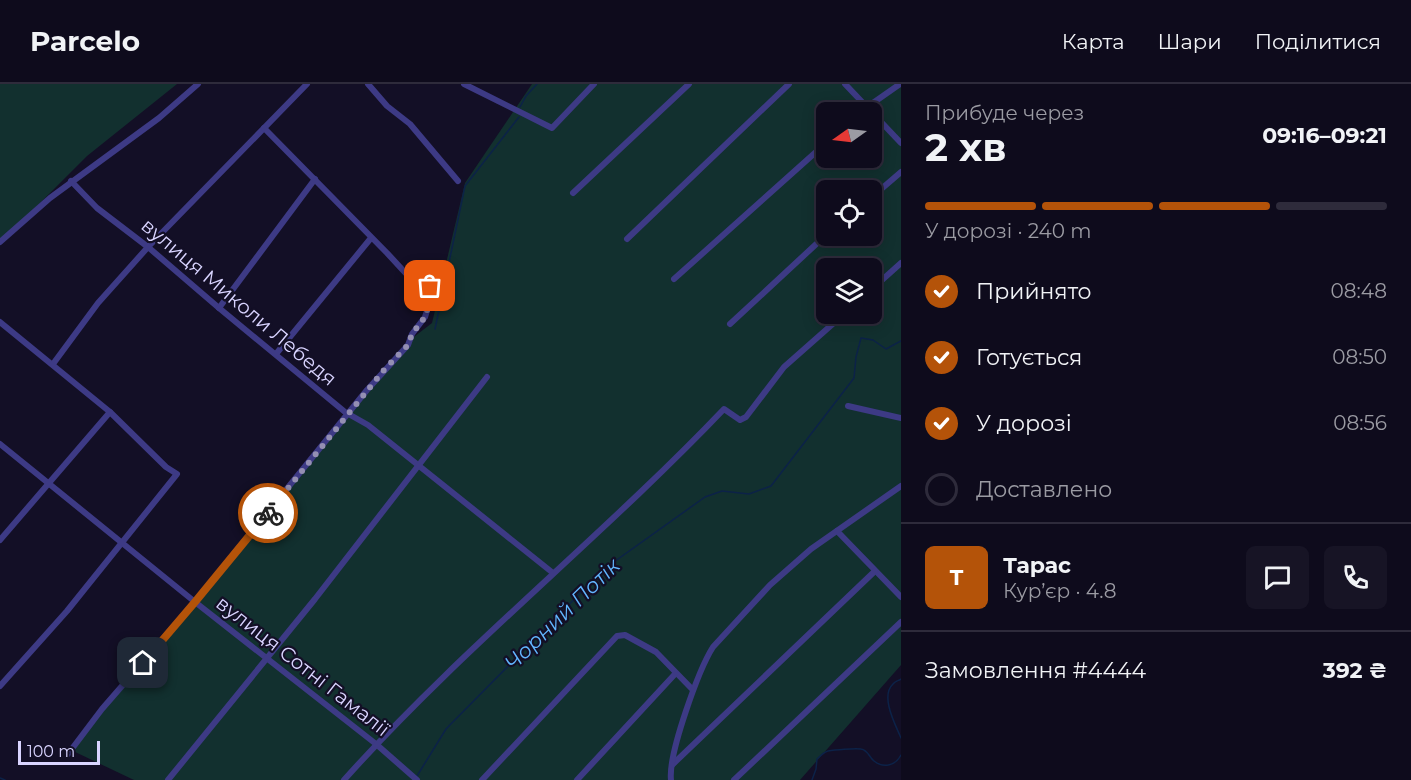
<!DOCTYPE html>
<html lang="uk">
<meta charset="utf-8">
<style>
:root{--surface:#0e0b1c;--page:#171425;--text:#f1f3f6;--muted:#9b9ba3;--line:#2e2b3b;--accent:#b45309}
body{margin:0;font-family:Montserrat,sans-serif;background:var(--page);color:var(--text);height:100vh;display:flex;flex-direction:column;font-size:22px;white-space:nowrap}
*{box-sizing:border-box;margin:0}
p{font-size:20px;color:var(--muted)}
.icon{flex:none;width:33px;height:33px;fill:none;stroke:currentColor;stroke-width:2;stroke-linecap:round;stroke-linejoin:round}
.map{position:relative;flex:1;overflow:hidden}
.details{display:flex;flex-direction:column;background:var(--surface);width:510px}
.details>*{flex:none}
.needle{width:39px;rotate:256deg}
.fabs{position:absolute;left:816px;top:18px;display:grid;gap:12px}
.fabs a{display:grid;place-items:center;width:66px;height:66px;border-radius:9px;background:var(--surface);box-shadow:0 3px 15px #0003,0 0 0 2px var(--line);font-size:30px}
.scale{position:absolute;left:18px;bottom:15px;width:82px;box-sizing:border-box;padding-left:6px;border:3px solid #d9d4ff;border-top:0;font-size:16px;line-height:21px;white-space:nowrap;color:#d9d4ff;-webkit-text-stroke:4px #130f26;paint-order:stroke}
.pin{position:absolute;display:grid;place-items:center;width:51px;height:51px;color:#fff;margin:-26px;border-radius:12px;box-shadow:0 3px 9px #0006}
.courier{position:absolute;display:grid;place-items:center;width:60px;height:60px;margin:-30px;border:4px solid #b45309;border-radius:50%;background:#fff;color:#222;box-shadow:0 2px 8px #0007}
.headline em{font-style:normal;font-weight:700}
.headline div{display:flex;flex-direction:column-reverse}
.headline{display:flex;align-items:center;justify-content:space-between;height:102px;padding:0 24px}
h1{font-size:39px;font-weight:700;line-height:45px}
.bar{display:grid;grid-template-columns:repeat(4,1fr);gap:9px 6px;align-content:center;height:72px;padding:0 24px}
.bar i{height:8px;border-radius:4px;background:var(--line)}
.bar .selected{background:var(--accent)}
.bar p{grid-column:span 4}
.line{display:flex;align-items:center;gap:15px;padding:0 24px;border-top:2px solid var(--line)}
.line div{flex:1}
.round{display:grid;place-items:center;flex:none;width:63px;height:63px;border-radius:9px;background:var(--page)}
ol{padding:0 24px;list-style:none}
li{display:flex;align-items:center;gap:18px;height:66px}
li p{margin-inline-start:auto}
li .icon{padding:6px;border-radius:50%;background:var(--accent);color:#fff;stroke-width:4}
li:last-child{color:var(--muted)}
li i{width:33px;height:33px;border:3px solid var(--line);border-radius:50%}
header{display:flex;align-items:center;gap:36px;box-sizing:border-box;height:84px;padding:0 30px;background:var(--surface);border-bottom:2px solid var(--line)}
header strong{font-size:28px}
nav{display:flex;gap:33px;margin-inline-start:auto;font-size:21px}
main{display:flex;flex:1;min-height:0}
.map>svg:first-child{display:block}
.green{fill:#12302f;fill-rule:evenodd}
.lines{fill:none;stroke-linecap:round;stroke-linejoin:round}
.stream{stroke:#0c2248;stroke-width:1.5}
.minor{stroke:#3d3a85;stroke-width:6}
.done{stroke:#948fb3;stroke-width:6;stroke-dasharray:0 10.8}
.route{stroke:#b45309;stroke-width:8}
.labels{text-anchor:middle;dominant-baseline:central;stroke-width:4.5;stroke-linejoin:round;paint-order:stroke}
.street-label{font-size:20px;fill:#d9d4ff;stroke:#130f26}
.water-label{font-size:21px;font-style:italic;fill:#62b6ff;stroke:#130f26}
</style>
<header>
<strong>Parcelo</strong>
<nav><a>Карта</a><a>Шари</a><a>Поділитися</a></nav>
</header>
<main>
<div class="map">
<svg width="901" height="696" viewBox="0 0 901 696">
<rect width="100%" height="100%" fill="#130f26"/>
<g class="green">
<polygon points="0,0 177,0 87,72 0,159"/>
<path d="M532 0H901V581L800 696H134L71 666 406 259 432 239 465 99ZM826 28H872V74H826ZM826 106H872V152H826ZM826 184H872V230H826Z"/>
</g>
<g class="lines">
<g class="stream">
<polyline points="520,23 526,12 537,0"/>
<polyline points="435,245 465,102 519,33"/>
<path d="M901 595C898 597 895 597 893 600 880 612 895 640 901 654"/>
<polyline points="417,692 446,645 604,485 705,413 722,407 749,410 771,402 854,294 856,273 861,254 873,256 886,265 901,257"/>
<polyline points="0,694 5,696"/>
<path d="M812 696 816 685 817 675C820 672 824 668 828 667 834 666 855 664 861 665 868 666 869 673 874 677 884 685 896 681 901 671"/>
</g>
<g class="minor">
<polyline points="368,0 387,22 410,40 458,97"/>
<polyline points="464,0 552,44 594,0"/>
<polyline points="845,0 901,59"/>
<polyline points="860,28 900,0"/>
<polyline points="71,97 97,124 148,163 219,224 345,328 368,341 553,489"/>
<polyline points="573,109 689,0"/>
<polyline points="872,113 901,88"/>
<polyline points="627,155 789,0"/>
<polyline points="0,158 50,114 159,34 198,0"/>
<polyline points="674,195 826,59"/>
<polyline points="872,205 901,179"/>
<polyline points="219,224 315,95"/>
<polyline points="0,238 110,328 166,383 177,390 67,527 0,602"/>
<polyline points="730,240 826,151"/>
<polyline points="276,270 371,154"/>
<polyline points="53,280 98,219 148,163 307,0"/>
<polyline points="848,322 901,334"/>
<polyline points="0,360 195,518 376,660 417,696"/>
<polyline points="837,447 901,513"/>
<polyline points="0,456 110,328"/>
<polyline points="68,670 102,625 195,518 367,306 408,261 412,250 425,233 430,217 432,207 429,200 411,195 387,169 264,44"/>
<polyline points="672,681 875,487"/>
<polyline points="168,696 315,515 487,293"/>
<path d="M344 696C462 564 602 453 724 325L740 336 746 333 784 283 844 230"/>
<polyline points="482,696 617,552 625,551 656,568 693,606"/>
<polyline points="577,696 675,590"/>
<path d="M671 696C668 670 699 585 713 563L770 501 811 465 901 402"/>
<polyline points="734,696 901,538"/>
</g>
</g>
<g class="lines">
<polyline class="done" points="268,429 384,286 408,261 412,250 425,233 432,210 430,202"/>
<polyline class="route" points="143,579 195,518 268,429"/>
</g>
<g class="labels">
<g class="street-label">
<text transform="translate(239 218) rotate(40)">вулиця Миколи Лебедя</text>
<text transform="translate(303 582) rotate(38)">вулиця Сотні Гамалії</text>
</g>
<g class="water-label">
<text transform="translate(562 530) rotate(-44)">Чорний Потік</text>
</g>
</g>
</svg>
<div class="fabs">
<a><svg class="needle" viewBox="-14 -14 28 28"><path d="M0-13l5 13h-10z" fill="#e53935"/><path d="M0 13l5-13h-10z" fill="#9b9ba3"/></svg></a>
<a><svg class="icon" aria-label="locate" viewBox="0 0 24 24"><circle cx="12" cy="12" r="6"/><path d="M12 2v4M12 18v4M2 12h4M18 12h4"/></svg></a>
<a><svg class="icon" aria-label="layers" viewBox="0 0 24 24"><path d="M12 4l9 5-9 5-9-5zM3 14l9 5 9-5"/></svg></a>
</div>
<div class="scale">100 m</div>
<div class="pin" style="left:430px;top:202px;background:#ea580c"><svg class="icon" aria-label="bag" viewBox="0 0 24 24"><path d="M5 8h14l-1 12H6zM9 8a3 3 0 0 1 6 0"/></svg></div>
<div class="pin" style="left:143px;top:579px;background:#1f2937"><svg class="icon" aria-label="home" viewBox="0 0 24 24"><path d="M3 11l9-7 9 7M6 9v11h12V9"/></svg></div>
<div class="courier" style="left:268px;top:429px"><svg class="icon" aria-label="bike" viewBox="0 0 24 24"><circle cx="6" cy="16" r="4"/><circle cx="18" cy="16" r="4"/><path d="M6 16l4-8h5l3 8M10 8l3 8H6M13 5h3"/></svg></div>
</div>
<section class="details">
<div class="headline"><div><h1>2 хв</h1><p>Прибуде через</p></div><em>09:16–09:21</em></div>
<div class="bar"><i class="selected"></i><i class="selected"></i><i class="selected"></i><i></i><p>У дорозі · 240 m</p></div>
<ol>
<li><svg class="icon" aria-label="check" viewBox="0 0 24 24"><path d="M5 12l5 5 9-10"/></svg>Прийнято<p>08:48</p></li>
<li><svg class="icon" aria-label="check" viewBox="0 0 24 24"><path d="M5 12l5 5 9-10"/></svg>Готується<p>08:50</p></li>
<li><svg class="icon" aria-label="check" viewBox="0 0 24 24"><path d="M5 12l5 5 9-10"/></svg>У дорозі<p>08:56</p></li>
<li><i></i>Доставлено</li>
</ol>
<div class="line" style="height:108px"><b class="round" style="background:var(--accent);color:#fff">Т</b><div><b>Тарас</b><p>Кур’єр · 4.8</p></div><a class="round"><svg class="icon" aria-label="chat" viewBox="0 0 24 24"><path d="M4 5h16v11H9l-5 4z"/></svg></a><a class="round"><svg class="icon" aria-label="phone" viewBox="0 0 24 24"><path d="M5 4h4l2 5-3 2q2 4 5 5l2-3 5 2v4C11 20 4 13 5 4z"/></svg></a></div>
<div class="line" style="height:78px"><div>Замовлення #4444</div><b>392 ₴</b></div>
</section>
</main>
